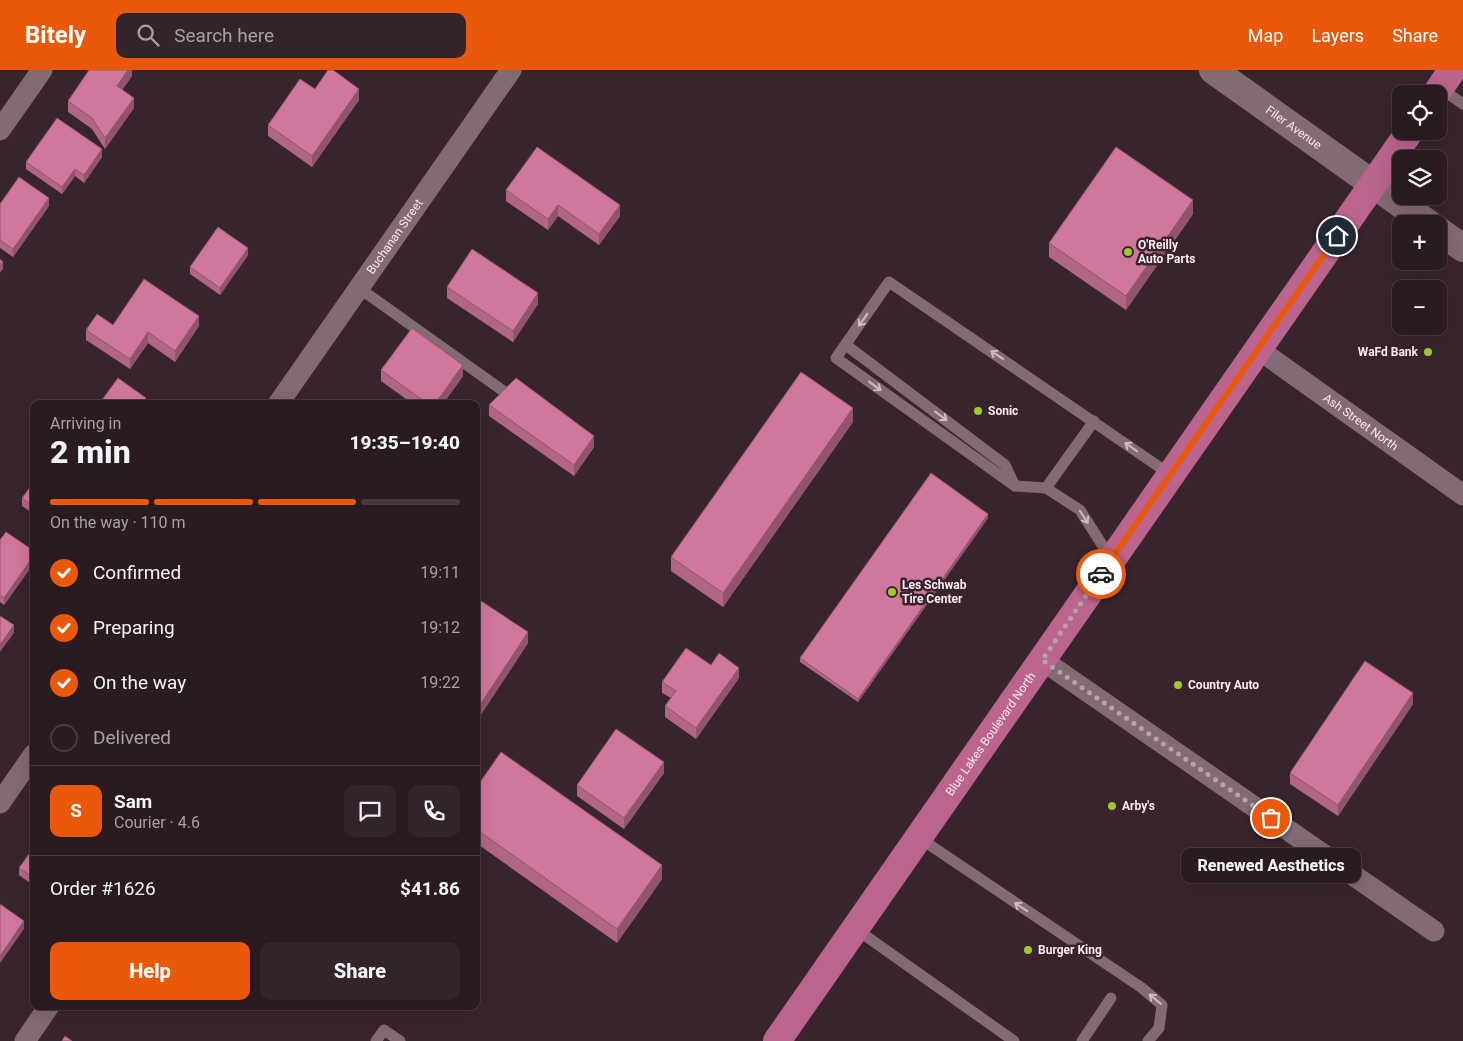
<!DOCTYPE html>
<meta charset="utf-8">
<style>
:root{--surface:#2a1b21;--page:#32242a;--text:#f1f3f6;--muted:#a5a1a5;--line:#46393f;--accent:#ea580c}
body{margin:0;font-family:Roboto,sans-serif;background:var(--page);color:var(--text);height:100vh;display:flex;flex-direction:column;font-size:19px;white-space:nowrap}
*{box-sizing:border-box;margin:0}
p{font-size:16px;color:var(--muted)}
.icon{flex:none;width:28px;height:28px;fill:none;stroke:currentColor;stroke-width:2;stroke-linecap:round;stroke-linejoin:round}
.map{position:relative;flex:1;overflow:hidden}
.side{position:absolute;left:30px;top:330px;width:450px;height:610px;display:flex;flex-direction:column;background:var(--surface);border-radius:10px;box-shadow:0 5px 20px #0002,0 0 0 1px var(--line)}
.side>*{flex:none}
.buttons{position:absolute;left:1392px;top:15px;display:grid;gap:10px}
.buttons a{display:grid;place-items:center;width:55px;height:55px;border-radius:10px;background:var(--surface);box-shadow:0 5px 20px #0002,0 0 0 1px var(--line);font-size:25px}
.pin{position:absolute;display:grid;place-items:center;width:42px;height:42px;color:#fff;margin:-21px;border:2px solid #fff;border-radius:50%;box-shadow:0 1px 5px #0007}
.courier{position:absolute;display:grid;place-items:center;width:50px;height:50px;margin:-25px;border:4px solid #ea580c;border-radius:50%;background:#fff;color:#222;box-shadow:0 1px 6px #0007}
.bubble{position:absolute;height:35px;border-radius:10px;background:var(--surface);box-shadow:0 5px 20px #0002,0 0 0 1px var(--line);font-size:16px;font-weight:800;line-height:35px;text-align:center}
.overview em{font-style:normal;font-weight:800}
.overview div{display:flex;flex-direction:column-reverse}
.overview{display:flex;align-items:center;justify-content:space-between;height:85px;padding:0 20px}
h1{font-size:32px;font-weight:800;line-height:38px}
.bar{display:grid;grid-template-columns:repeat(4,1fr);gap:8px 5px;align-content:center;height:60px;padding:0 20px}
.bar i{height:6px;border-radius:4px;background:var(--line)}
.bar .current{background:var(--accent)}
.bar p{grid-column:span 4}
.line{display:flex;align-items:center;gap:12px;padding:0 20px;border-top:1px solid var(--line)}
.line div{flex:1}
.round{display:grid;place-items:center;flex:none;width:52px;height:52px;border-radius:10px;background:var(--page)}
ol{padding:0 20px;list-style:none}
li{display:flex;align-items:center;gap:15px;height:55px}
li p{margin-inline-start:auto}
li .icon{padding:5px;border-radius:50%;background:var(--accent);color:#fff;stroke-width:4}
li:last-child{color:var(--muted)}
li i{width:28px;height:28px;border:2px solid var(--line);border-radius:50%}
.button{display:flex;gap:10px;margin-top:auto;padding:10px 20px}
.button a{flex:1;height:58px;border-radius:10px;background:var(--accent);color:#fff;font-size:20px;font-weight:800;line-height:58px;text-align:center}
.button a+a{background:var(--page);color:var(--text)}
header{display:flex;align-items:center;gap:30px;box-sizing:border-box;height:70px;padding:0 25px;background:var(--accent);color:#fff}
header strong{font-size:24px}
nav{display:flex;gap:28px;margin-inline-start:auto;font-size:18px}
.search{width:350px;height:45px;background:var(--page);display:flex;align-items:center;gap:12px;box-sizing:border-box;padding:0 18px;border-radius:10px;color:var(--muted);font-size:19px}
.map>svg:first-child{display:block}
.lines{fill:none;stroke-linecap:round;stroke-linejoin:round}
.lane{stroke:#836a74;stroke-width:11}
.street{stroke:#836a74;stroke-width:21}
.secondary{stroke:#836a74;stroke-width:28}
.primary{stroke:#bb648d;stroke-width:28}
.wall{fill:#b26686}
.shaded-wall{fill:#91536d}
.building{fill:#cf779c;stroke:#91536d}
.oneway{stroke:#cfbdc4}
.done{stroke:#b5a5ab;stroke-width:5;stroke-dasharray:0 9}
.route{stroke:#ea580c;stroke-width:6}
.poi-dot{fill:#9dca30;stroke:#38242c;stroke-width:2}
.labels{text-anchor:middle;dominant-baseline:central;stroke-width:5;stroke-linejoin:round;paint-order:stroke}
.street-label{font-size:12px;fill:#f8eaef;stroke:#38242c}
.poi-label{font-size:12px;font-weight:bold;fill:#f8eaef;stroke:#38242c;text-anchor:start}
</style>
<header>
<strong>Bitely</strong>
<div class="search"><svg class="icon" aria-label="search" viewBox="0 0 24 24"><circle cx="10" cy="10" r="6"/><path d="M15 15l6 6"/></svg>Search here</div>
<nav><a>Map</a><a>Layers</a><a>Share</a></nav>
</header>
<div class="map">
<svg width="1463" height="971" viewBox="0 0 1463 971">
<rect width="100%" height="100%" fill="#38242c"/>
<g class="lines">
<g class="lane">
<polyline points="1440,18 1463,34"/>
<polyline points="359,218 509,325"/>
<polyline points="846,275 1005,395 1015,416"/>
<polyline points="1046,418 1094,351"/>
<polyline points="1111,489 1080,440 1046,418 1015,416 836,288 889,212 1171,405"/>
<polyline points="918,767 1142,918 1162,935 1159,958 1148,971"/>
<polyline points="856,859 1014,971"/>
<polyline points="376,971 384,960 400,971"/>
<polyline points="1082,971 1111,928"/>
</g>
<g class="street">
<polyline points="0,60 42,0"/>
<path id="s1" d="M1258 279 1463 425"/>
<path id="s2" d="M278 334 511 0"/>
<polyline points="1042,590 1434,861"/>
<polyline points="0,733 34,684"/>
<polyline points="25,971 49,936"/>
</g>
<g class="secondary">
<path id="s3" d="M1213 0 1429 154"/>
<polyline points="1439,161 1463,178"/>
</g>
<g class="primary">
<polyline points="1436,24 1452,0"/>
<path id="s4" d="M777 971 1410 61"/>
</g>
</g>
<g class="wall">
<polygon points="132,0 132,6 122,20 134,38 105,79 92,59 68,42 68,31"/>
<polygon points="315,19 359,30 312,97 268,66 268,55"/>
<polygon points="102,87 84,113 75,106 62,124 26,99 26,92"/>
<polygon points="506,120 620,146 599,175 558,146 548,160 506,131"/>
<polygon points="0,134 49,136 13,187 0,178"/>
<polygon points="1193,144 1126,240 1049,187 1049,173"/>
<polygon points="248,185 220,225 190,204 190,197"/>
<polygon points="447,217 538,234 513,272 447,228"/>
<polygon points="113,255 199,256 175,292 148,273 130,299 86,270 86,260"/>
<polygon points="381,300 463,306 443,334 413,334 381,311"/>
<polygon points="489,335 594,377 574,406 489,346"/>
<polygon points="853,352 723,537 671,501 671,487"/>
<polygon points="34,412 34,444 22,436 22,428"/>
<polygon points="988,448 858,632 800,592 800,588"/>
<polygon points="0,470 34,481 34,493 4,535 0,532"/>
<polygon points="476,533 528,573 480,646 476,644"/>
<polygon points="711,595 739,608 696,669 665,647 665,636 671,628 662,623 662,612"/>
<polygon points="1413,634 1338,746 1290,714 1290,703"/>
<polygon points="664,703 624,759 577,726 577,715"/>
<polygon points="476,718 662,809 617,873 476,773"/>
<polygon points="34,733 34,748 30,745 30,738"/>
<polygon points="34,777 34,816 19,805 19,798"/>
</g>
<g class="shaded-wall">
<polygon points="128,0 132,0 132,6 117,27 117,16"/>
<polygon points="359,19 359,30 312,97 312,86"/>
<polygon points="134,28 134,38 105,79 105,68"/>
<polygon points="102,79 102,87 84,113 84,105"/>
<polygon points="75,99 75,106 62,124 62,117"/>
<polygon points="49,128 49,136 13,187 13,179"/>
<polygon points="1193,130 1193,144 1126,240 1126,226"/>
<polygon points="558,135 558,146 548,160 548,149"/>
<polygon points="620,135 620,146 599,175 599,164"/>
<polygon points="248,178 248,185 220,225 220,218"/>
<polygon points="3,192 3,199 0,203 0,196"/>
<polygon points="538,223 538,234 513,272 513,261"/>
<polygon points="199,246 199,256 175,292 175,281"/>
<polygon points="148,262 148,273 130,299 130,289"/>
<polygon points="463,295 463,306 443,334 435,334"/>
<polygon points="146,328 146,334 142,334"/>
<polygon points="853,338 853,352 723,537 723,523"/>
<polygon points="594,366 594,377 574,406 574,395"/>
<polygon points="988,444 988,448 858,632 858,629"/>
<polygon points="34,485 34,493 4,535 4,528"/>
<polygon points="14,555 14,563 0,582 0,575"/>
<polygon points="528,562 528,573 480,646 480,635"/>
<polygon points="739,598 739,608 696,669 696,658"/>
<polygon points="1413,623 1413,634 1338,746 1338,735"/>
<polygon points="664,692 664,703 624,759 624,748"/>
<polygon points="662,795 662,809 617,873 617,859"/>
<polygon points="24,851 24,859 0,893 0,886"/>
</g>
<g class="building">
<polygon points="89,0 128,0 117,16 134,28 105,68 92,48 68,31"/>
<polygon points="328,0 333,0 359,19 312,86 268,55 300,9 315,19"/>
<polygon points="57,48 102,79 84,105 75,99 62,117 26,92"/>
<polygon points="537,77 620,135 599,164 558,135 548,149 506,120"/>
<polygon points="1116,77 1193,130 1126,226 1049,173"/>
<polygon points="19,107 49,128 13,179 0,170 0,134"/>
<polygon points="218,157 248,178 220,218 190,197"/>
<polygon points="472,179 538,223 513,261 447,217"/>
<polygon points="0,189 3,192 0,196"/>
<polygon points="144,209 199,246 175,281 148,262 130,289 86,260 97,244 113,255"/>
<polygon points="412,258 463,295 435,334 428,334 381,300"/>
<polygon points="801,302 853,338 723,523 671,487"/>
<polygon points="118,308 146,328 142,334 99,334"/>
<polygon points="516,308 594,366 574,395 489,335"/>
<polygon points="931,403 988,444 858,629 800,588"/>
<polygon points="34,412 34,437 22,428"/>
<polygon points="6,462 34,481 34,485 4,528 0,525 0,470"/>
<polygon points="478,529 528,562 480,635 476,633 476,533"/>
<polygon points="0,546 14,555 0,575"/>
<polygon points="686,578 711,595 719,583 739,598 696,658 665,636 676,621 662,612"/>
<polygon points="1365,591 1413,623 1338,735 1290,703"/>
<polygon points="616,659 664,692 624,748 577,715"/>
<polygon points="501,682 662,795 617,859 476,759 476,718"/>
<polygon points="34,733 34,740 30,738"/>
<polygon points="34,777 34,808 19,798"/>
<polygon points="0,834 24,851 0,886"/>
<polygon points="65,966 72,971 62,971"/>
</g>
<defs><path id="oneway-shaft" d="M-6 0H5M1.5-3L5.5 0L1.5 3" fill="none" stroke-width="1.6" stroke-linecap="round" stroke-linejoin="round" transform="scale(1.25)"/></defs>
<g class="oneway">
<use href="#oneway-shaft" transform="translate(863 250) rotate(125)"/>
<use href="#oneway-shaft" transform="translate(997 285) rotate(-146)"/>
<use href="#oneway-shaft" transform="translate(875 316) rotate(36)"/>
<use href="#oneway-shaft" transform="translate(941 346) rotate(37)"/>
<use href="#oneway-shaft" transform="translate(1131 377) rotate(-145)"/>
<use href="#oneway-shaft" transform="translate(1084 447) rotate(57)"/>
<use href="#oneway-shaft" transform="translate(1021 837) rotate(-146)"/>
<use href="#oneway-shaft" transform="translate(1155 929) rotate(-140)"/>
</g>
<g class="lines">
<polyline class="done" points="1101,504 1042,590 1271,748"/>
<polyline class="route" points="1101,504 1337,166"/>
</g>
<g class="poi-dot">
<circle cx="1128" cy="182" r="5"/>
<circle cx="1428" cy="282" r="5"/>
<circle cx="978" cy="341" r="5"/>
<circle cx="892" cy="522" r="5"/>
<circle cx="1178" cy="615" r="5"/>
<circle cx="1112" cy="736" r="5"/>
<circle cx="1028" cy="880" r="5"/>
</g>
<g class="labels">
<g class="street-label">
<text stroke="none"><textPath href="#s3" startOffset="99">Filer Avenue</textPath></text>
<text stroke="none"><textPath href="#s2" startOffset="204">Buchanan Street</textPath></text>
<text stroke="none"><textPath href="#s1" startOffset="126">Ash Street North</textPath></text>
<text stroke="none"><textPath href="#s4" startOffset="374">Blue Lakes Boulevard North</textPath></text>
</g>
<g class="poi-label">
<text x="1138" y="175">O'Reilly<tspan x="1138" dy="14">Auto Parts</tspan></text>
<text x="1418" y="282" text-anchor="end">WaFd Bank</text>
<text x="988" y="341">Sonic</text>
<text x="902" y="515">Les Schwab<tspan x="902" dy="14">Tire Center</tspan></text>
<text x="1188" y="615">Country Auto</text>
<text x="1122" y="736">Arby's</text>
<text x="1038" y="880">Burger King</text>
</g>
</g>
</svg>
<div class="buttons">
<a><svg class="icon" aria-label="locate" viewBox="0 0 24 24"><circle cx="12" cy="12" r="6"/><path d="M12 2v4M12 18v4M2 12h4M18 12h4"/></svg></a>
<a><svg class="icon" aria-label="layers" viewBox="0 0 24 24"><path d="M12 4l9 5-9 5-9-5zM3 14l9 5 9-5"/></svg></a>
<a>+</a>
<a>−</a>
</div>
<div class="pin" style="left:1271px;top:748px;background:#ea580c"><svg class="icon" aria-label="bag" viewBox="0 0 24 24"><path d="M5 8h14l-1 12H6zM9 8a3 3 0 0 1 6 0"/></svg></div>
<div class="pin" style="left:1337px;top:166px;background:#1f2937"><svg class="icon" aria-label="home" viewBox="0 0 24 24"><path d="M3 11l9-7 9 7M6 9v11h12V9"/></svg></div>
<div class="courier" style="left:1101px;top:504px"><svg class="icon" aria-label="car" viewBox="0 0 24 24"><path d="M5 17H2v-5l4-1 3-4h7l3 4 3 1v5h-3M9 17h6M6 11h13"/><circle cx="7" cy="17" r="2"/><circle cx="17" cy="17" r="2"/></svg></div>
<div class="bubble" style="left:1181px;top:778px;width:180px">Renewed Aesthetics</div>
<section class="side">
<div class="overview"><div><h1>2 min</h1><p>Arriving in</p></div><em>19:35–19:40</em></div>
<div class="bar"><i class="current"></i><i class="current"></i><i class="current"></i><i></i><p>On the way · 110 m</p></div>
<ol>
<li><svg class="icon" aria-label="check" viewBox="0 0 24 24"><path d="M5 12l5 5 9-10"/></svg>Confirmed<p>19:11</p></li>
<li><svg class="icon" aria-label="check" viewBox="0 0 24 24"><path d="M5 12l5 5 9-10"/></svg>Preparing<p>19:12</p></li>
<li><svg class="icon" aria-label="check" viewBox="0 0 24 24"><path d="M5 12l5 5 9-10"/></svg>On the way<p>19:22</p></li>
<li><i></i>Delivered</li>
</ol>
<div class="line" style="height:90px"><b class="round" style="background:var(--accent);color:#fff">S</b><div><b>Sam</b><p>Courier · 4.6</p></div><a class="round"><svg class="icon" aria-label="chat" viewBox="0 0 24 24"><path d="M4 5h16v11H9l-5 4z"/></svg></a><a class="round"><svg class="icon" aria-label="phone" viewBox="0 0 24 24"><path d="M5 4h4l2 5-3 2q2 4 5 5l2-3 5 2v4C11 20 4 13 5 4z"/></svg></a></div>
<div class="line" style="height:65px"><div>Order #1626</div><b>$41.86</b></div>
<div class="button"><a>Help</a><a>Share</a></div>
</section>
</div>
